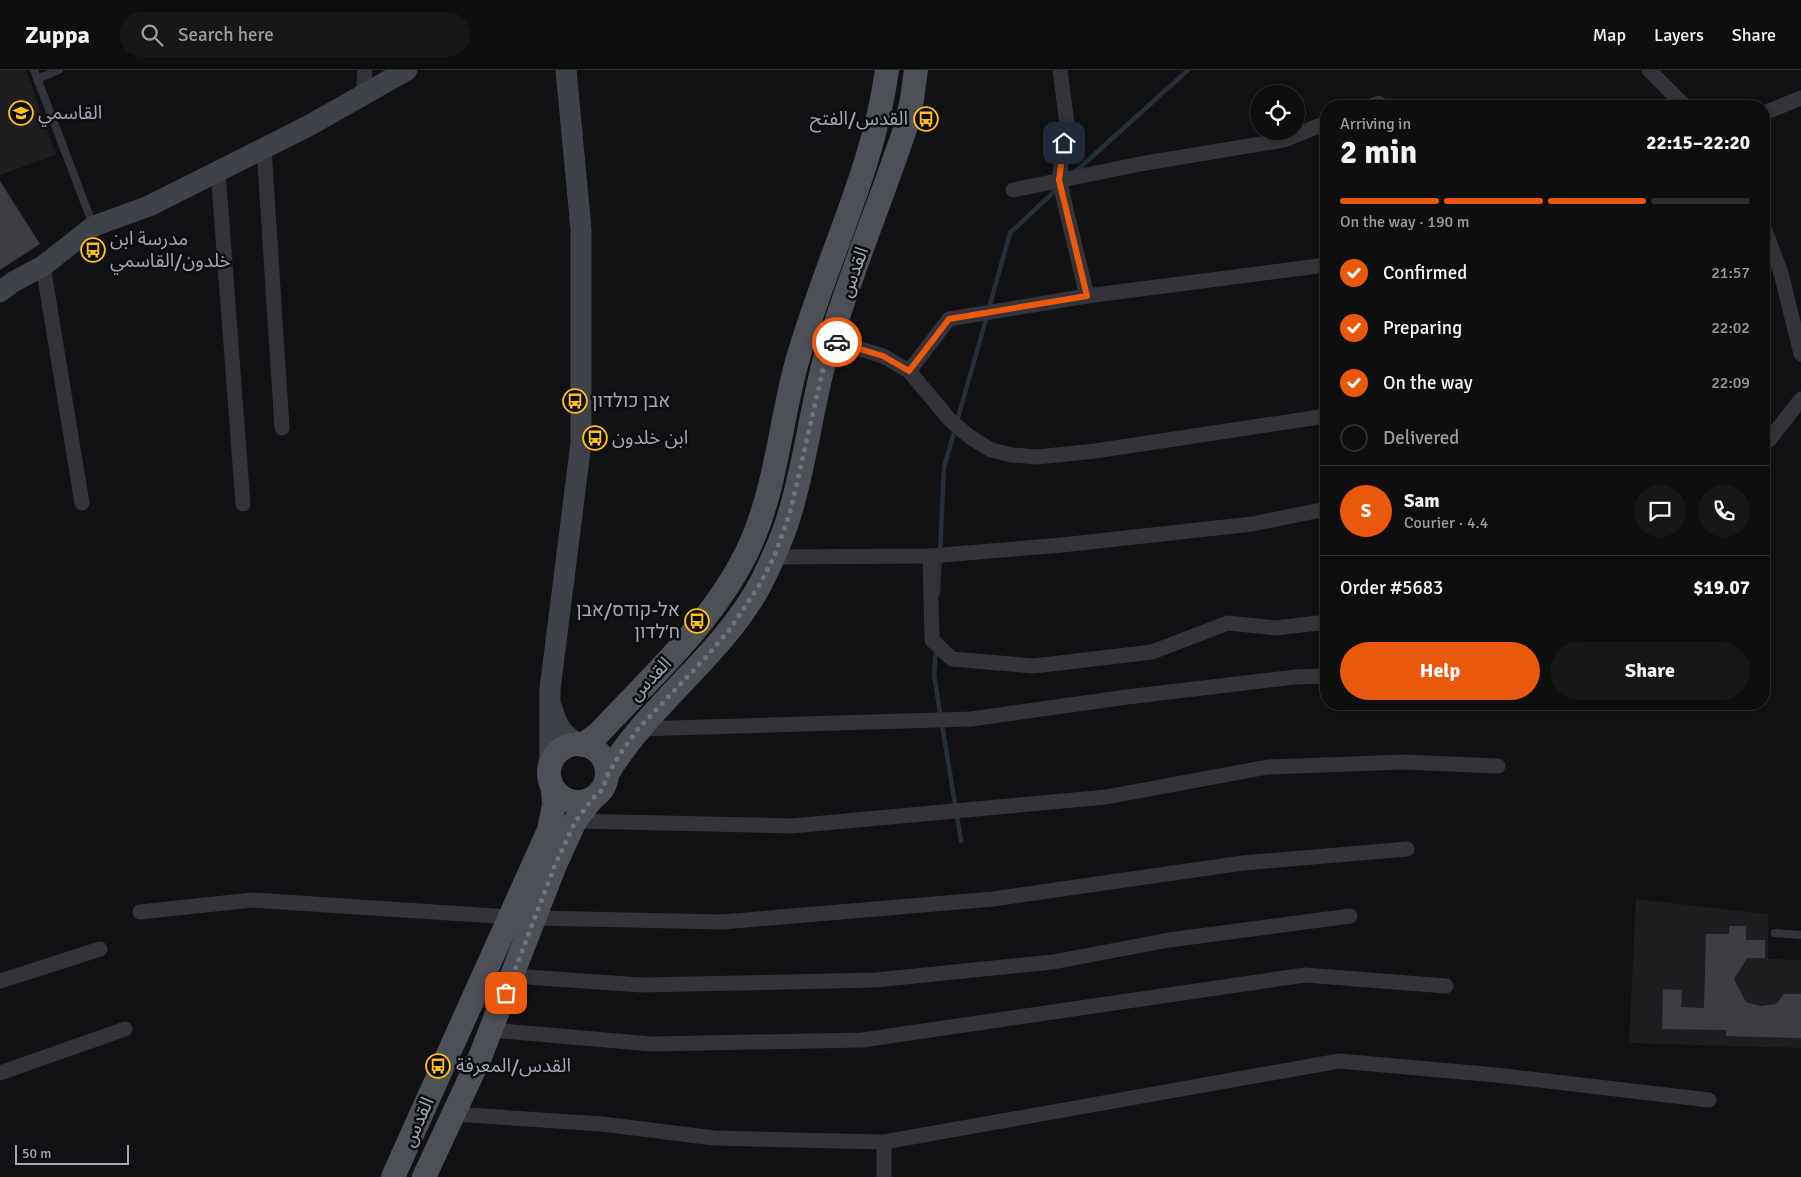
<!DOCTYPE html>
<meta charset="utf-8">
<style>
:root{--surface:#0e0e0f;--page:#171718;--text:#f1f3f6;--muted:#9b9c9e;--line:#2e2e2f;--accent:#ea580c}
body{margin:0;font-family:Signika,"Noto Sans Arabic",Heebo,sans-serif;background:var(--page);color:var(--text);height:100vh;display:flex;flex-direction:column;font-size:19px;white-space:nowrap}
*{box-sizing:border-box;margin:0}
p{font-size:16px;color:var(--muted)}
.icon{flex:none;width:28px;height:28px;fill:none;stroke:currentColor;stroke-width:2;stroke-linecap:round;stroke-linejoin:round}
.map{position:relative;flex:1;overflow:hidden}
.sheet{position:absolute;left:1320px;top:30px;width:450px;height:610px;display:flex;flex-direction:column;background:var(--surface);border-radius:20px;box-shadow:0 2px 8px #0003,0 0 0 1px var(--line)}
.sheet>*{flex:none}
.fabs{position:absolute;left:1250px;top:15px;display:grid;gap:10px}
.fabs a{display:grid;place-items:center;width:55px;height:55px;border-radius:50%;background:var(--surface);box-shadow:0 2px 8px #0003,0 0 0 1px var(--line);font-size:25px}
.scale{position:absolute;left:15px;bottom:12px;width:114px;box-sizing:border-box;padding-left:5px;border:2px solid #a2a7b6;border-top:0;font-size:14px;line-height:18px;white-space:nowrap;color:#a2a7b6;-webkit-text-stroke:4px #0d0d0f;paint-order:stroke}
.pin{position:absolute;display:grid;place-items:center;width:42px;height:42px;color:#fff;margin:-21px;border-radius:10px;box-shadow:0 2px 8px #0006}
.courier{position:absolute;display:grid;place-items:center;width:50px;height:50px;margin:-25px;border:4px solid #ea580c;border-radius:50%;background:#fff;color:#222;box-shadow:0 1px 6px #0007}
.overview em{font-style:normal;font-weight:800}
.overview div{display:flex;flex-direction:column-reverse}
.overview{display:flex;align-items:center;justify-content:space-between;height:85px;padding:0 20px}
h1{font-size:32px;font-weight:800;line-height:38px}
.bar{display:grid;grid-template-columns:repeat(4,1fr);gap:8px 5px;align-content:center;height:60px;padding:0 20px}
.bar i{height:6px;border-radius:4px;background:var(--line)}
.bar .active{background:var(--accent)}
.bar p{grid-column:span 4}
.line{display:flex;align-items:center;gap:12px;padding:0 20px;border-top:1px solid var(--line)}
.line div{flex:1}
.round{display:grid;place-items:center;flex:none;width:52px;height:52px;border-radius:26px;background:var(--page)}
ol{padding:0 20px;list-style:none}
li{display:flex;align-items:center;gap:15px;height:55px}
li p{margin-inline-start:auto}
li .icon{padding:5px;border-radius:50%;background:var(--accent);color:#fff;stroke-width:4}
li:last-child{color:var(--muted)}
li i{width:28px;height:28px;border:2px solid var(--line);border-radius:50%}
.button{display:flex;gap:10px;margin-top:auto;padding:10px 20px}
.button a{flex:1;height:58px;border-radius:30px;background:var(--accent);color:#fff;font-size:20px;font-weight:800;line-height:58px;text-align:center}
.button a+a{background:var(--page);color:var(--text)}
header{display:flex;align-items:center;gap:30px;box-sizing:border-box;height:70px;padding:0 25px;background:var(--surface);border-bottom:1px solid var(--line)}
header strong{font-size:24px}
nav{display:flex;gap:28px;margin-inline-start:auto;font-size:18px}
.search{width:350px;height:45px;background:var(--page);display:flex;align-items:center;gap:12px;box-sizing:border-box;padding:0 18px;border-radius:28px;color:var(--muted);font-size:19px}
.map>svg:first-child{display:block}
.built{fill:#1e1e21}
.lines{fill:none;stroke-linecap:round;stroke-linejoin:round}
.stream{stroke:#273038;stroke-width:4.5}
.building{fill:#3c3c42}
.lane{stroke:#333339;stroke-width:8}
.street{stroke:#333339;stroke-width:15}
.secondary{stroke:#404249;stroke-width:21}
.primary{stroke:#4e5058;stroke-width:24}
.done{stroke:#70737d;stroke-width:5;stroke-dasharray:0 9}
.route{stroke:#ea580c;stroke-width:6}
.labels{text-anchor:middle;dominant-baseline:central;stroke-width:5;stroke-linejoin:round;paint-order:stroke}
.poi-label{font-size:19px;fill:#a2a7b6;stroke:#0d0d0f;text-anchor:start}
.street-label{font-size:19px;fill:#a2a7b6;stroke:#0d0d0f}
</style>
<header>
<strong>Zuppa</strong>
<div class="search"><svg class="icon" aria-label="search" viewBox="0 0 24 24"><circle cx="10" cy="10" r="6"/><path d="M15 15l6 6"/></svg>Search here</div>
<nav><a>Map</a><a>Layers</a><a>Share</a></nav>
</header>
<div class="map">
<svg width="1801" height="1107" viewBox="0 0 1801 1107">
<rect width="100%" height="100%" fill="#121214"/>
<g class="built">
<polygon points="0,0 26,0 56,85 0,105"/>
<polygon points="1636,829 1768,844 1768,889 1801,890 1801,978 1629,973"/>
</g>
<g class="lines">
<g class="stream">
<polyline points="1075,102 1188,0"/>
<polyline points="989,238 1010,163 1057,119"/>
<polyline points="957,351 987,246"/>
<polyline points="938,524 944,397 955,359"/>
<polyline points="936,580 934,605 961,771"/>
</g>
</g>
<g class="building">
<polygon points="0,111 40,174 0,200"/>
<polygon points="1729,856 1746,856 1746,870 1765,870 1765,888 1747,888 1734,909 1746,932 1761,936 1776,934 1784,924 1801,924 1801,968 1726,966 1726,960 1662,959 1663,919 1682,920 1681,937 1704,938 1706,864 1729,864"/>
</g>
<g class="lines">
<g class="lane">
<polyline points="34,0 93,155"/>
<polyline points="37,9 59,0"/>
<polyline points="1775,863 1801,865"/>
</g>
<g class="street">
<polyline points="1060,0 1067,54 1059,110 1087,226"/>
<polyline points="1649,0 1685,36"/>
<polyline points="363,25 365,0"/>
<polyline points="1371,36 1379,33"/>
<polyline points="1764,43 1801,28"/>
<polyline points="264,78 282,358"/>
<polyline points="218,101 243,434"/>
<polyline points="1013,120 1140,94 1284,70 1326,53"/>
<polyline points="1764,158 1781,203 1801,284"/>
<polyline points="43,196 82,433"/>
<polyline points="831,270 883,286 909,301 950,350 970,367 991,380 1012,385 1037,387 1095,381 1326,346"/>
<polyline points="909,301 949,249 1087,226 1326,195"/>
<polyline points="1764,372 1770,369 1801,329"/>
<polyline points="930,486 932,570 952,589 1034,596 1152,582 1228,553 1276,558 1326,552"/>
<polyline points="773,487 930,486 1062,475 1252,454 1326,439"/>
<polyline points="638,659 971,649 1127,627 1295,607 1326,606"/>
<polyline points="575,751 792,756 1106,727 1268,697 1404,692 1498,696"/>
<polyline points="140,842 252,830 510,847"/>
<polyline points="535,848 722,852 993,829 1243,793 1407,779"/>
<polyline points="513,906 641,915 876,910 1053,892 1169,870 1350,846"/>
<polyline points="0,911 100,879"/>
<polyline points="491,960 652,974 862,970 1305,905 1446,916"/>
<polyline points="0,1003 125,959"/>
<polyline points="454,1044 602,1054 714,1068 884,1072 1339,991 1496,1005 1709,1030"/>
<polyline points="884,1107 884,1072"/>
</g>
<g class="secondary">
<polyline points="0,222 13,212 43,196 94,156 149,136 310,55 407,0"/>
<path d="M552 638C557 656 562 665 579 674"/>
<polyline points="550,693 550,619 581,373 581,159 566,0"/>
</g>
<g class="primary">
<circle cx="578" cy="703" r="29"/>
<path d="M583 675 598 664C651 607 711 554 746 484 775 425 779 361 795 299 822 198 873 104 887 0"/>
<path d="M607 704C650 633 722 586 761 513 772 491 783 467 790 443 806 390 812 334 827 281 850 204 882 129 907 53L912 29 916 0"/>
<polyline points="393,1107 549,760 554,735 553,719"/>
<polyline points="424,1107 480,987 555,795 575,751 592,729"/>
</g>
</g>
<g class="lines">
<polyline class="done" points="506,923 555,795 575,752 592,729 602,720 608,704 620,684 638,659 707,586 730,559 760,514 774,487 790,443 827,282 831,270 837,272"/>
<polyline class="route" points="837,272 883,286 909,301 949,249 1087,226 1059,110 1064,73"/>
</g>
<defs>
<g id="university-ring" transform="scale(1.25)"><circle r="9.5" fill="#0d0d0f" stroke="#ffc01f" stroke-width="1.5"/><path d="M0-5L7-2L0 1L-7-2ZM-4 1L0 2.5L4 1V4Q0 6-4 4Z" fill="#ffc01f"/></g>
<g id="bus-ring" transform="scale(1.25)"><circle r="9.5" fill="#0d0d0f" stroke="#ffc01f" stroke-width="1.5"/><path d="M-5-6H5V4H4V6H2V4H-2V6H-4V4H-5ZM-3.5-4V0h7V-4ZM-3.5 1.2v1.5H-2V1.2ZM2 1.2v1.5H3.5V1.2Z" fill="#ffc01f"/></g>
</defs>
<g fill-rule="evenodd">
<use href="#university-ring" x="21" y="43"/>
<use href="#bus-ring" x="926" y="49"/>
<use href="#bus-ring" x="93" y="180"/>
<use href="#bus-ring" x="575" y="331"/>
<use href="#bus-ring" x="595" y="368"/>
<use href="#bus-ring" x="697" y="551"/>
<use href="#bus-ring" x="438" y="996"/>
</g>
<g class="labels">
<g class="poi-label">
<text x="38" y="43">القاسمي</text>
<text x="908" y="49" text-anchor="end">القدس/الفتح</text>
<text x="110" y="169">مدرسة ابن<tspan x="110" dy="22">خلدون/القاسمي</tspan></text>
<text x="592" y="331">אבן כולדון</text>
<text x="612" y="368">ابن خلدون</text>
<text x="680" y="540" text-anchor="end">אל-קודס/אבן<tspan x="680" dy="22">ח׳לדון</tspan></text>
<text x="456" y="996">القدس/المعرفة</text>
</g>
<g class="street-label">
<text transform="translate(854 202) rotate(-70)">القدس</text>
<text transform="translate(650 609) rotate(-46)">القدس</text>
<text transform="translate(418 1052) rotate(-66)">القدس</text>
</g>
</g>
</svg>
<div class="fabs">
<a><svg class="icon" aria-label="locate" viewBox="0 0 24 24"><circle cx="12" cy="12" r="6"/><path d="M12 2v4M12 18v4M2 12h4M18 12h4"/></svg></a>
</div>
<div class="scale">50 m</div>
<div class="pin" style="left:506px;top:923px;background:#ea580c"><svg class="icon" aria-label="bag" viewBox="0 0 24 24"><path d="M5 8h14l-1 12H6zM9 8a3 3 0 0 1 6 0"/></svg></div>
<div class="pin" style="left:1064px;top:73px;background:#1f2937"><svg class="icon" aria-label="home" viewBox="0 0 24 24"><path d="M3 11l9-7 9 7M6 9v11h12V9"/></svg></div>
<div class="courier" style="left:837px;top:272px"><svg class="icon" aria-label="car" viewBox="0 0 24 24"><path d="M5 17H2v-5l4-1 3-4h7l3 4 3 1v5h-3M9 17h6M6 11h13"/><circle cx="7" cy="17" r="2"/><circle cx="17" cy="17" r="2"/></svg></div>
<section class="sheet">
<div class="overview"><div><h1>2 min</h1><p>Arriving in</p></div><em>22:15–22:20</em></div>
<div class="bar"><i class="active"></i><i class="active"></i><i class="active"></i><i></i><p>On the way · 190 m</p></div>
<ol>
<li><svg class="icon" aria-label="check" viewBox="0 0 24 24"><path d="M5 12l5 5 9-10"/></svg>Confirmed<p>21:57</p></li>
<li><svg class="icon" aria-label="check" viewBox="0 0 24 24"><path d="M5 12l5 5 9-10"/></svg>Preparing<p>22:02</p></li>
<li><svg class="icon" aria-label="check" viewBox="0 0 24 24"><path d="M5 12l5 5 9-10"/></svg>On the way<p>22:09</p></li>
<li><i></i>Delivered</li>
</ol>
<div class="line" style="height:90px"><b class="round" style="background:var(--accent);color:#fff">S</b><div><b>Sam</b><p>Courier · 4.4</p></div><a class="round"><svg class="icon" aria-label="chat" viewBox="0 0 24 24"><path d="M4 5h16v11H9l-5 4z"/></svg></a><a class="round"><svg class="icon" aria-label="phone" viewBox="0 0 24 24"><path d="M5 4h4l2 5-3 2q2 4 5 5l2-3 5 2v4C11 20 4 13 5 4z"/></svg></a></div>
<div class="line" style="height:65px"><div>Order #5683</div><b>$19.07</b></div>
<div class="button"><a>Help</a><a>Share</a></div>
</section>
</div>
